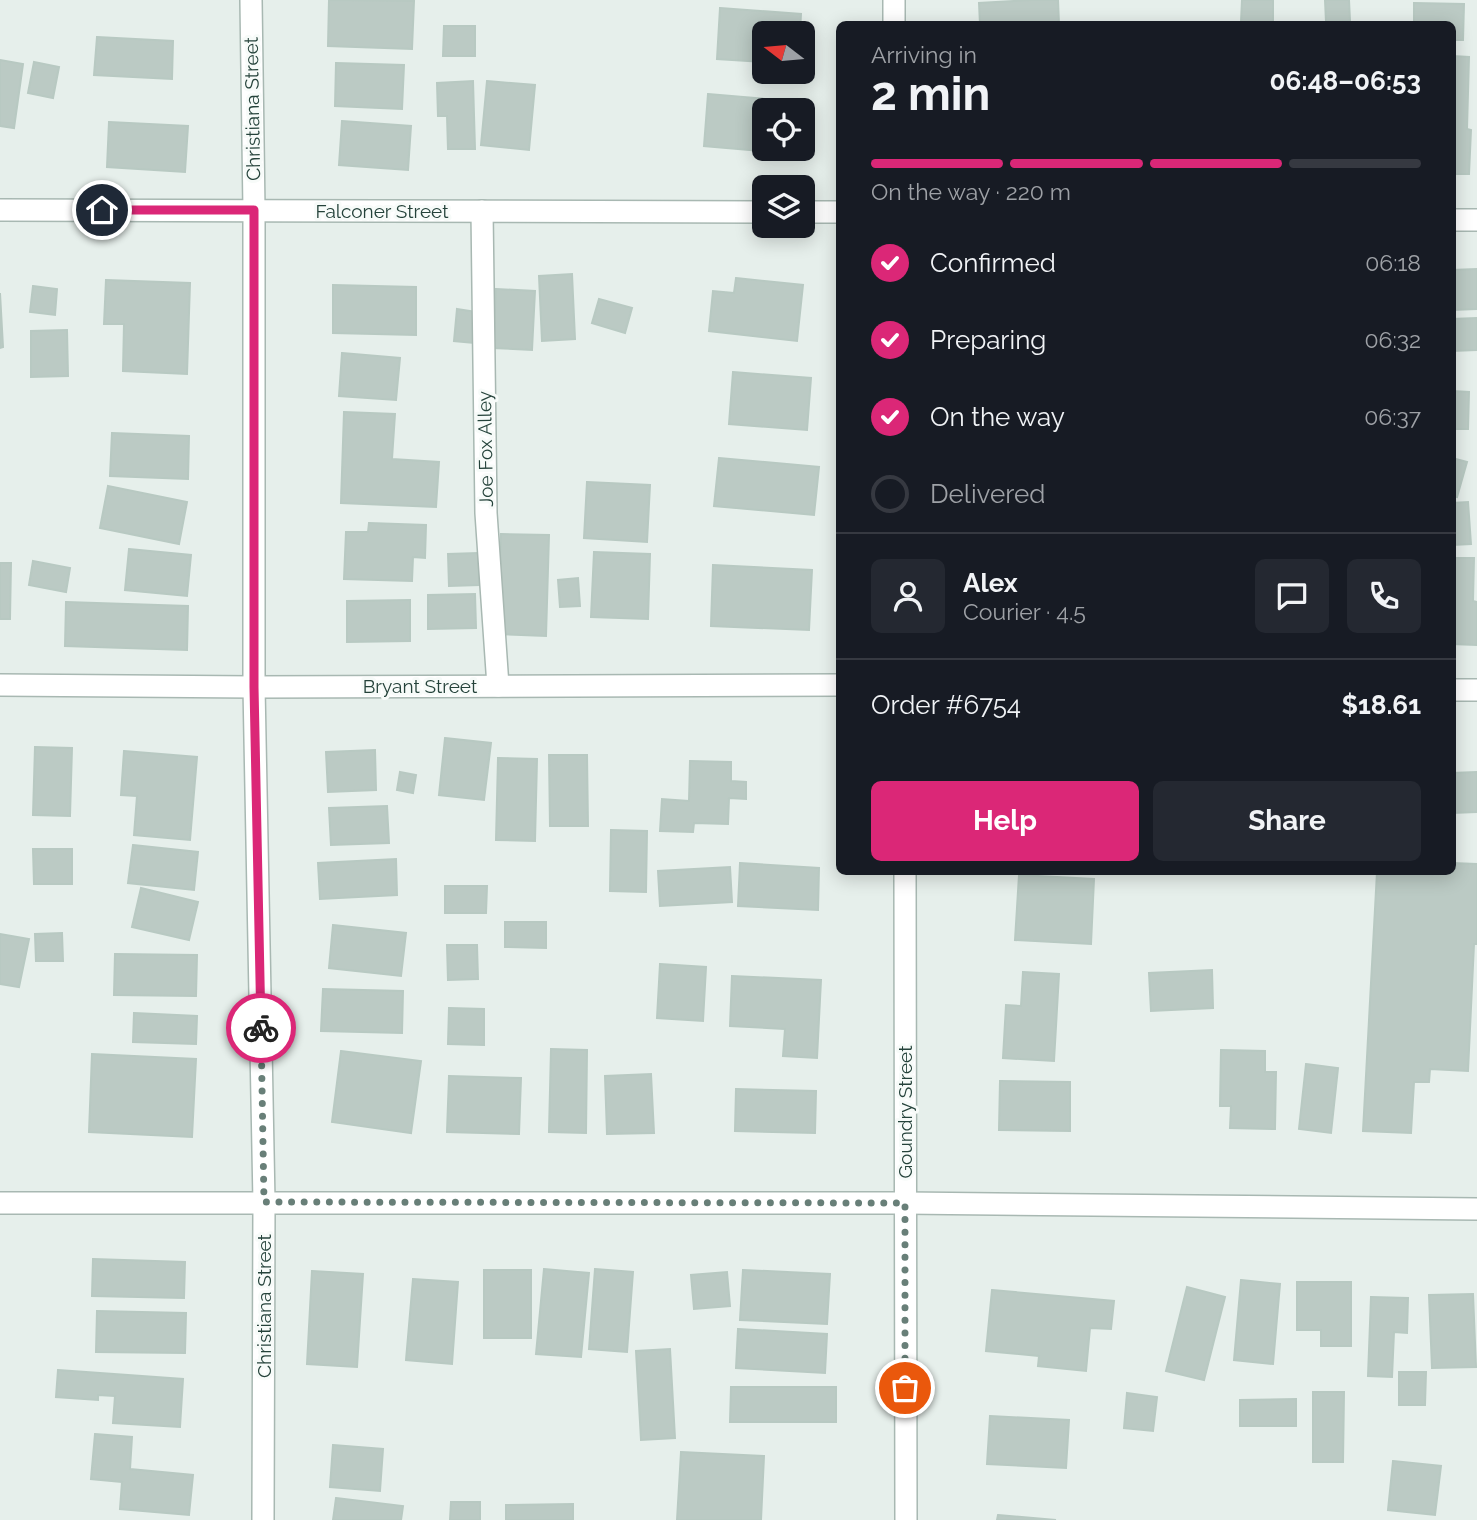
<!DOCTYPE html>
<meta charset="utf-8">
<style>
:root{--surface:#171b24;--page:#242831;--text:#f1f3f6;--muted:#9ea1a6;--line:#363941;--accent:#db2777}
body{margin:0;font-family:Raleway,sans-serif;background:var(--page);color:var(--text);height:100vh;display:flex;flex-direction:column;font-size:26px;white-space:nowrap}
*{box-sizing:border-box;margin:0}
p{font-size:23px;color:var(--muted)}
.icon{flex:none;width:38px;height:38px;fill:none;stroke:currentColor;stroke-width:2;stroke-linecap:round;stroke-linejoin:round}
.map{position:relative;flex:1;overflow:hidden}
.panel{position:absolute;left:836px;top:21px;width:620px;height:854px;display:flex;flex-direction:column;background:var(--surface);border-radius:10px;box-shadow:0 4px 18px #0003}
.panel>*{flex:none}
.needle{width:46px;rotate:286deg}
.fabs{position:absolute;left:752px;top:21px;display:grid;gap:14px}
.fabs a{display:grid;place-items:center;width:63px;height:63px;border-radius:10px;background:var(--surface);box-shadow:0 4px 18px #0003;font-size:35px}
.pin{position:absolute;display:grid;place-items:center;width:60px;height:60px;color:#fff;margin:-30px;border:4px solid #fff;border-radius:50%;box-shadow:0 2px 7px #0007}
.courier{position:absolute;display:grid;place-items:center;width:70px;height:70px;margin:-35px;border:5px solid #db2777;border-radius:50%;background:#fff;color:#222;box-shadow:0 2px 9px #0007}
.headline em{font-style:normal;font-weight:700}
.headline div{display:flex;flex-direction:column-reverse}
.headline{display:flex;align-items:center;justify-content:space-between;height:119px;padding:0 35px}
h1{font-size:46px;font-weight:700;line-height:52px}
.bar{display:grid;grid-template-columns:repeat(4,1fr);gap:10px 7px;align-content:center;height:84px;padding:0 35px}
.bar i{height:9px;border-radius:5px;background:var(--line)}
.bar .current{background:var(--accent)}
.bar p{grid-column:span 4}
.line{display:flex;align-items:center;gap:18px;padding:0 35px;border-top:2px solid var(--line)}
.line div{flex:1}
.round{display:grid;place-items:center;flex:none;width:74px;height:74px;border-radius:10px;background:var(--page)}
ol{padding:0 35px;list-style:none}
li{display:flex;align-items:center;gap:21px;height:77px}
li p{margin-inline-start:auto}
li .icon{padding:7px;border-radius:50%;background:var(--accent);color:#fff;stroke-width:4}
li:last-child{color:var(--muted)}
li i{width:38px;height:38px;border:4px solid var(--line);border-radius:50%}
.cta{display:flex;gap:14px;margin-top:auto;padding:14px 35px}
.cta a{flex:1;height:80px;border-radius:10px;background:var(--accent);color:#fff;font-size:28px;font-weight:700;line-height:80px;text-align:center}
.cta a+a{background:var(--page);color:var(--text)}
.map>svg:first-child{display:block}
.building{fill:#bbcac4;stroke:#b8c9c2;stroke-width:2}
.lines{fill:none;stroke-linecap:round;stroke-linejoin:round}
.minor-casing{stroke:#a8b8b2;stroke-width:24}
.minor{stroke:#fff;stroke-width:21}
.done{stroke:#687f78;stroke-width:7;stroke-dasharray:0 12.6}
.route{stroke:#db2777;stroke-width:9}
.labels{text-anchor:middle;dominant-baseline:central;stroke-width:6;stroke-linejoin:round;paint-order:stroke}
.street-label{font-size:19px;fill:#24423a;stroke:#f7fbf9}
</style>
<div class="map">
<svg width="1477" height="1520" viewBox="0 0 1477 1520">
<rect width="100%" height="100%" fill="#e6efeb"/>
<g class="building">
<polygon points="329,0 414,1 412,49 328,46"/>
<polygon points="1031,0 1058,0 1059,24 980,24 979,3"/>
<polygon points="1242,0 1273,0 1273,22 1241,22"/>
<polygon points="1325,0 1349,0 1350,21 1326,22"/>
<polygon points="1414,3 1464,4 1463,40 1452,40 1452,24 1414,24"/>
<polygon points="720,8 801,14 800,33 765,33 765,62 717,59"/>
<polygon points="444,26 475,26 475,56 443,56"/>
<polygon points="97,37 173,41 172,79 94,75"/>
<polygon points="1452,56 1469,57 1467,129 1471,130 1469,174 1452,174"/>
<polygon points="0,60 23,64 14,128 0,126"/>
<polygon points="34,62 59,67 53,98 28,93"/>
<polygon points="336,63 404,65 402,109 335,106"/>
<polygon points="473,81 475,149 448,149 447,116 438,116 437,83"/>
<polygon points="487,81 535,85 529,150 481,145"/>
<polygon points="708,94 801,102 800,110 765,110 765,149 796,149 796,154 704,146"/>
<polygon points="342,121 411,126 408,170 339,165"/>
<polygon points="109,122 188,126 185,172 107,167"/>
<polygon points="1477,269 1477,309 1452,310 1452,270"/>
<polygon points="572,274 575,339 542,341 539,276"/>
<polygon points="736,278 803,285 797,341 709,331 713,291 734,293"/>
<polygon points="106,280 190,283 187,374 123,371 124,324 104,324"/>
<polygon points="333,285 416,287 416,335 333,333"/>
<polygon points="33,286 57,289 55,315 30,312"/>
<polygon points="496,289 535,291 532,350 493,348"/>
<polygon points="0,293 3,347 0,348"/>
<polygon points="599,299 632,308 625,333 592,323"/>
<polygon points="457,309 477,312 474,343 454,341"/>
<polygon points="1477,318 1477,350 1452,351 1452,319"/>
<polygon points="67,330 68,376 31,377 31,331"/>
<polygon points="342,353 400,358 396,400 339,396"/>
<polygon points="733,372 811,378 807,430 729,424"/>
<polygon points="1452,391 1469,392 1468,429 1452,429"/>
<polygon points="344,412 395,414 392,459 439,462 436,507 341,503"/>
<polygon points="112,433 189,436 188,479 110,476"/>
<polygon points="719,458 819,467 814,515 714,506"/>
<polygon points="1452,458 1467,462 1457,497 1452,496"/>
<polygon points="587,482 650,485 647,542 584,538"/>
<polygon points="108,486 187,502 179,544 100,528"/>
<polygon points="1468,502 1471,544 1452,545 1452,503"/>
<polygon points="369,523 426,525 425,558 413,557 412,581 344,579 346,532 368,532"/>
<polygon points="501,534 549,535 546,636 498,634"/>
<polygon points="129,549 191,555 187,596 125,590"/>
<polygon points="594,552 650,554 648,619 591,617"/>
<polygon points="478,553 479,585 449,586 448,554"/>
<polygon points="1452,558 1474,558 1473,601 1477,602 1477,645 1452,644"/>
<polygon points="33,561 70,568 66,592 29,585"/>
<polygon points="0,563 11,563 10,619 0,619"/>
<polygon points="713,565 812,570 809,630 711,626"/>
<polygon points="578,578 580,606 560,607 558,580"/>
<polygon points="475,594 476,628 428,629 428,595"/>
<polygon points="410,600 410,641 347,642 347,601"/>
<polygon points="66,602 188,606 187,650 65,646"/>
<polygon points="445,738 491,743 484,800 439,795"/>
<polygon points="35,747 72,748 70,816 33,815"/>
<polygon points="375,750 376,790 328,792 326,752"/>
<polygon points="124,751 197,757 190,840 134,835 137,796 121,795"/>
<polygon points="549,755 587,755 588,826 550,826"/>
<polygon points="498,758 537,759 535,841 496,840"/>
<polygon points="690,761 731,762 731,781 746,782 746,799 729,798 728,824 694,823 693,832 660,831 662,799 689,801"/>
<polygon points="400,772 416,775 413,793 397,790"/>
<polygon points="1477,772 1477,812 1452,813 1452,773"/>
<polygon points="387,806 389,843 331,845 329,808"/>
<polygon points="611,830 647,831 646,892 610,891"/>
<polygon points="133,845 198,852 194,890 128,883"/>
<polygon points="33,849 72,849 72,884 34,884"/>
<polygon points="396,859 397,895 320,899 318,863"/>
<polygon points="740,863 819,868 818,910 738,906"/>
<polygon points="1452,863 1477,864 1477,944 1474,944 1468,1071 1430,1069 1429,1082 1414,1082 1411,1133 1363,1131 1377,872 1452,872"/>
<polygon points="730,867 732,902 660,906 658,871"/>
<polygon points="1019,875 1094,879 1091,944 1015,940"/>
<polygon points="445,886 487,886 486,913 445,913"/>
<polygon points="141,888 198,902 189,940 132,927"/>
<polygon points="505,922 546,922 546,948 505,947"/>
<polygon points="333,925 406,933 401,976 329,968"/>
<polygon points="62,933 63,961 36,961 35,934"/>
<polygon points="0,934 29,939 19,987 0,984"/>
<polygon points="447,945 477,945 478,979 448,980"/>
<polygon points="115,954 197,955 196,996 114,995"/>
<polygon points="660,964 706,967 703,1021 657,1018"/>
<polygon points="1212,970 1213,1008 1151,1011 1149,973"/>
<polygon points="1023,972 1059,974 1054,1061 1003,1058 1006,1005 1021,1006"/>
<polygon points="732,976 821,980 817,1058 783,1056 785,1029 730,1026"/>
<polygon points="323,989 403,991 402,1033 321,1031"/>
<polygon points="449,1008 484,1009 484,1045 448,1044"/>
<polygon points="134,1013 197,1016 196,1044 133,1042"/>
<polygon points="551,1049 587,1050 586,1133 549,1132"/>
<polygon points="1221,1050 1265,1051 1265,1072 1276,1072 1275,1129 1230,1128 1231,1106 1220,1106"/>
<polygon points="341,1051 421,1061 411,1133 332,1122"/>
<polygon points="92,1054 196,1059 192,1137 89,1132"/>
<polygon points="1306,1064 1338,1068 1331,1133 1299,1129"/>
<polygon points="651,1074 654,1133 607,1134 605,1076"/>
<polygon points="449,1076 521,1078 519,1134 447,1132"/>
<polygon points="1000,1081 1070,1082 1070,1131 999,1130"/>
<polygon points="736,1089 816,1091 815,1133 735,1131"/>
<polygon points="93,1259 185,1262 184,1298 92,1296"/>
<polygon points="544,1269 589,1273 581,1357 536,1354"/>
<polygon points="595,1269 633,1272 627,1352 589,1349"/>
<rect x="484" y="1270" width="47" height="68"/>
<polygon points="743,1270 830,1274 827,1324 740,1320"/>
<polygon points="312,1271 363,1274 357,1367 307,1364"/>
<polygon points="727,1272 730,1306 694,1309 691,1275"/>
<polygon points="413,1279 458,1282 452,1364 406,1360"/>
<polygon points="1241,1280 1280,1284 1273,1364 1234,1360"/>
<polygon points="1297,1282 1351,1282 1351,1346 1321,1346 1321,1330 1297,1330"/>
<polygon points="1187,1287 1225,1297 1204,1380 1166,1371"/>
<polygon points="992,1290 1114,1301 1111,1329 1090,1328 1086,1371 1038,1366 1039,1356 986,1351"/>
<polygon points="1473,1294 1476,1367 1432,1368 1429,1295"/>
<polygon points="1371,1297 1408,1298 1407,1333 1394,1332 1392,1377 1368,1376"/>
<polygon points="97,1311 186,1313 185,1353 96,1352"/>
<polygon points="738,1329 827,1334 825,1373 736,1368"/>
<polygon points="670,1349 675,1438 641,1440 636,1351"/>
<polygon points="58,1370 183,1379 180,1427 113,1423 115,1396 98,1395 98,1400 56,1397"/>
<polygon points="1399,1372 1426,1372 1425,1405 1399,1405"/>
<polygon points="731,1387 836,1387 836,1422 730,1422"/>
<polygon points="1313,1392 1344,1392 1343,1462 1313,1462"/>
<polygon points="1127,1393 1157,1397 1153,1431 1124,1428"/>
<polygon points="1296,1399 1296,1426 1240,1426 1240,1400"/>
<polygon points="990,1416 1069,1420 1066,1468 987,1464"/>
<polygon points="95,1434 132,1437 130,1469 193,1475 189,1515 120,1509 122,1482 91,1479"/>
<polygon points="333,1445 383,1449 380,1491 330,1487"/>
<polygon points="681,1452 764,1456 761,1520 677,1520"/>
<polygon points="1393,1461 1441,1466 1435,1515 1388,1510"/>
<polygon points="336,1498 403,1506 401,1520 333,1520"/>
<polygon points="451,1502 480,1502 480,1520 450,1520"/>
<polygon points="573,1504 573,1520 506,1520 506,1505"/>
<polygon points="998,1515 1056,1520 997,1520"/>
</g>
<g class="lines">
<g class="minor-casing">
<g id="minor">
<polyline points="251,0 254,210 254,687 264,1202 263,1520"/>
<polyline points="894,0 894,24"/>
<polyline points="0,210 765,212"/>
<polyline points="482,211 486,513 498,686"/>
<polyline points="803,212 840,212"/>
<polyline points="1452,220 1477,220"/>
<polyline points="0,685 254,687 840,685"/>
<polyline points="1452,690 1477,690"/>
<polyline points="905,872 906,1520"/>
<polyline points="0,1203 905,1203 1477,1209"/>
</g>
</g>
<use href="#minor" class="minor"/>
</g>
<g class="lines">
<polyline class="done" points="261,1028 264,1202 905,1203 905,1388"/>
<polyline class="route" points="102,210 254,210 254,687 261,1028"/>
</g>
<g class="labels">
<g class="street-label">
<text transform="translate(252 109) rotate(-91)">Christiana Street</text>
<text x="382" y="211">Falconer Street</text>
<text transform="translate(485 449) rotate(-91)">Joe Fox Alley</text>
<text x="420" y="686">Bryant Street</text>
<text transform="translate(905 1112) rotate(-90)">Goundry Street</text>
<text transform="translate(264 1306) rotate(-90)">Christiana Street</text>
</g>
</g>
</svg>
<div class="fabs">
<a><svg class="needle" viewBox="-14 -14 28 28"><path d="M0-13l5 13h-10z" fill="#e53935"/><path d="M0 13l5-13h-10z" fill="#9ea1a6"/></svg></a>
<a><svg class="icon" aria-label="locate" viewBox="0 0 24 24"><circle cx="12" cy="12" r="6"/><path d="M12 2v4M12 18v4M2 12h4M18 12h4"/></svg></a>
<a><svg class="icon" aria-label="layers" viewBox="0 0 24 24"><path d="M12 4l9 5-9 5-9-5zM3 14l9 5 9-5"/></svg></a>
</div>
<div class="pin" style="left:905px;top:1388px;background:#ea580c"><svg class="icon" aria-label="bag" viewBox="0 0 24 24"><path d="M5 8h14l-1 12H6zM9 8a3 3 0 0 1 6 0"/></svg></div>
<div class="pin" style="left:102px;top:210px;background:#1f2937"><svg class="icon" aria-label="home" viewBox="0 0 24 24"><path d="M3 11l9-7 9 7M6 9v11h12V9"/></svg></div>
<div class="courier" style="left:261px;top:1028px"><svg class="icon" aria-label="bike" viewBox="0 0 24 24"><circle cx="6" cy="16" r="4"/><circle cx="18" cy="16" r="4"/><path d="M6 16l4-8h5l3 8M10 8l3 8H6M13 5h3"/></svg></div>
<section class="panel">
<div class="headline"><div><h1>2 min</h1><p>Arriving in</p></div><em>06:48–06:53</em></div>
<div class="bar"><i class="current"></i><i class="current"></i><i class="current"></i><i></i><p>On the way · 220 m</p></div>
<ol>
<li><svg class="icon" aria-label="check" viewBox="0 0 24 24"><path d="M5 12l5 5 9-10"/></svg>Confirmed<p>06:18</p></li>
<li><svg class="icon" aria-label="check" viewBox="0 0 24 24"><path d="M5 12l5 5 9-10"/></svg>Preparing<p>06:32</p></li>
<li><svg class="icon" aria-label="check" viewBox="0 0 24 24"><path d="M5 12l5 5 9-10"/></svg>On the way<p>06:37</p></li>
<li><i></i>Delivered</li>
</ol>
<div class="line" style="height:126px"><a class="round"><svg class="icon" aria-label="person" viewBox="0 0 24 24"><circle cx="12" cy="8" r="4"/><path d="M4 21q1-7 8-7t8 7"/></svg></a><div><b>Alex</b><p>Courier · 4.5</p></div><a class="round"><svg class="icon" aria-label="chat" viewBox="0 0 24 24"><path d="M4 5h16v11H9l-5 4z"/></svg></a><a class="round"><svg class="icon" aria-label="phone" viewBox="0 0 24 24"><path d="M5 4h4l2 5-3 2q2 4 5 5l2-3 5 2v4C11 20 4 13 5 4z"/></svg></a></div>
<div class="line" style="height:91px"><div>Order #6754</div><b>$18.61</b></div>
<div class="cta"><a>Help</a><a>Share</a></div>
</section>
</div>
